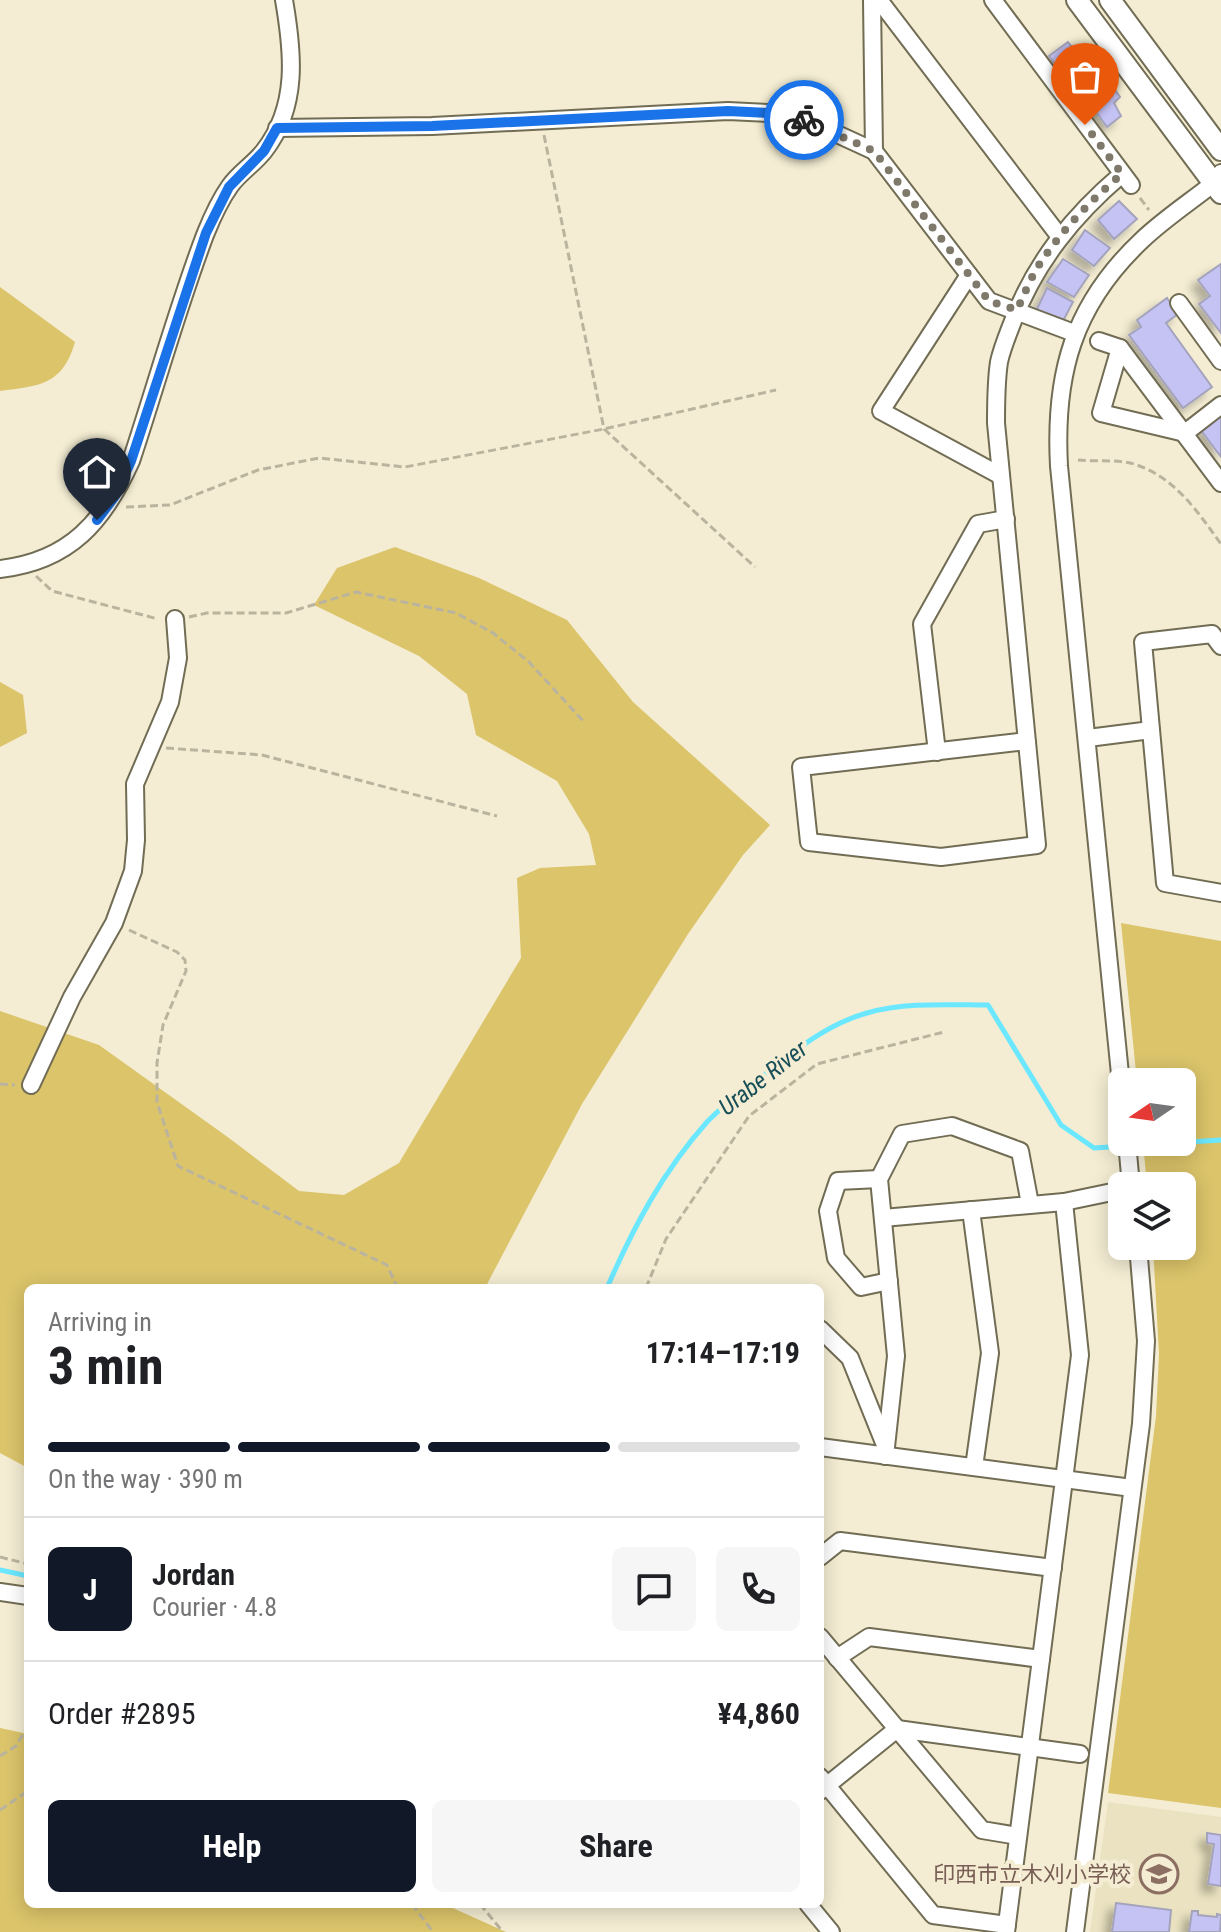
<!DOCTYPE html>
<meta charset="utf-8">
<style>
:root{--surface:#fff;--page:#f6f6f6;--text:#202124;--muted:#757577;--line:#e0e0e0;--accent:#111827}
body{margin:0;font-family:"Roboto Condensed","Noto Sans JP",sans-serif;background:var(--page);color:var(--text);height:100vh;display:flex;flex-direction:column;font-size:30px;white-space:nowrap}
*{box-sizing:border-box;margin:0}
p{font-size:26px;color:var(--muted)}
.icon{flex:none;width:44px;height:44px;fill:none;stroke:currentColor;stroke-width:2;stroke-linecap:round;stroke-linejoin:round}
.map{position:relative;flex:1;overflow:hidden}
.drawer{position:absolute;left:24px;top:1284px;width:800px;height:624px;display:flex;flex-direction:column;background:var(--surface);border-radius:12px;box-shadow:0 4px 20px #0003}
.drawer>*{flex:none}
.needle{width:52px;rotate:257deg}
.fabs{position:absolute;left:1108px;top:1068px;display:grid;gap:16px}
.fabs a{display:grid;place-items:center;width:88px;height:88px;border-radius:12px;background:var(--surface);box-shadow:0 4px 20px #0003;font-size:40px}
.pin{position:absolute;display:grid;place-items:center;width:68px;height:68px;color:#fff;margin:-82px -34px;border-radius:50% 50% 50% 0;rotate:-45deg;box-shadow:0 0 8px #0007}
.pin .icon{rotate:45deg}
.courier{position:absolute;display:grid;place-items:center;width:80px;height:80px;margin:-40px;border:6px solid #1a73e8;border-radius:50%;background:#fff;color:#222;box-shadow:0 2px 10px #0007}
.head em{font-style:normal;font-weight:700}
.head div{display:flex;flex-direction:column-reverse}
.head{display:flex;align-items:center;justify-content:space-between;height:136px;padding:0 24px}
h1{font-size:52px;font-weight:700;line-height:60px}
.bar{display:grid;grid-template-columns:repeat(4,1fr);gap:12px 8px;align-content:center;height:96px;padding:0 24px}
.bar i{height:10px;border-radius:6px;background:var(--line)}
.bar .active{background:var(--accent)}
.bar p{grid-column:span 4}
.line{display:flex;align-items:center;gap:20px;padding:0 24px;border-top:2px solid var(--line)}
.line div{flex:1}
.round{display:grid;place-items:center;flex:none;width:84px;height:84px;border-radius:12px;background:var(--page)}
.cta{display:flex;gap:16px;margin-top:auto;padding:16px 24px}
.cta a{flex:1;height:92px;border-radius:12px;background:var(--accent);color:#fff;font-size:32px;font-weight:700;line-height:92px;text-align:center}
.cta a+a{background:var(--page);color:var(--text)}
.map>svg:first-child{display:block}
.built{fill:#eae2c0}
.green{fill:#dbc46a}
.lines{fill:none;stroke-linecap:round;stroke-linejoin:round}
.stream{stroke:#6be8ff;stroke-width:5}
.building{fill:#c5c2f4;stroke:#a4a3bc;stroke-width:2;filter:url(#shadow)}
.minor-casing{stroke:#716c54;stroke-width:20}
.major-casing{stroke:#716c54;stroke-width:24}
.path{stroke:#bab49f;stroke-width:3;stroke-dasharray:8 4;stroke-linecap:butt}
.minor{stroke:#fff;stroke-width:16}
.major{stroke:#fff;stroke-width:20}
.done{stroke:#7e796a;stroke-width:8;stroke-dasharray:0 14.4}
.route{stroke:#1a73e8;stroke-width:10}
.labels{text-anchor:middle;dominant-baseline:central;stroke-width:8;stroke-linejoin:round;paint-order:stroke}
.education-label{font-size:22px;fill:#785e54;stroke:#f4edd3;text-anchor:end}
.water-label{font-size:24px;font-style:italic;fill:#174e57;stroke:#f4edd3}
</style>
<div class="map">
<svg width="1221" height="1932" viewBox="0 0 1221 1932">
<defs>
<filter id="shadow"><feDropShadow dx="-7" dy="7" stdDeviation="4" flood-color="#0004"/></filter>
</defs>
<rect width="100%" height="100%" fill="#f4edd3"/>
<polygon class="built" points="1108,1802 1221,1817 1221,1932 1090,1932"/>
<g class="green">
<path d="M0 287 75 342C63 385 39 386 0 391Z"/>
<polygon points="395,547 479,578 567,620 633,702 770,825 743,855 688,934 582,1104 485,1288 28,1288 28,1468 0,1453 0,1011 99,1045 229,1138 299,1191 344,1195 399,1163 521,958 517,878 540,868 596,865 589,834 557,781 476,735 467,694 419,656 314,605 337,568"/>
<polygon points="0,682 23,695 27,733 0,747"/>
<polygon points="1121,923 1221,941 1221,1808 1108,1793 1156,1416 1159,1354 1153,1246 1182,1246 1182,1186 1147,1186 1143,1142 1182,1142 1182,1082 1137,1082"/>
<polygon points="0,1728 28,1734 28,1904 444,1904 506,1932 0,1932"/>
</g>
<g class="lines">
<g class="stream">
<path d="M607 1288C633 1228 663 1171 707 1122 726 1102 752 1085 773 1068 802 1045 831 1023 867 1013 905 1002 949 1005 988 1005L1061 1125 1094 1148 1221 1140"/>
<polyline points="0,1570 28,1576"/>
</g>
</g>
<g class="building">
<polygon points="1068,42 1084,63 1065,77 1049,56"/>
<polygon points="1091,68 1106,88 1087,104 1070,84"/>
<polygon points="1113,87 1120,97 1114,103 1121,116 1107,127 1091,105"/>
<polygon points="1119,201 1137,219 1114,239 1098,220"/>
<polygon points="1085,230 1110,248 1094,266 1072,250"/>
<polygon points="1063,259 1089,275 1074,297 1047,282"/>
<polygon points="1221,264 1221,333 1199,304 1210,296 1198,280"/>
<polygon points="1047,288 1073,302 1062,323 1036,311"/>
<polygon points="1167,298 1178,314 1166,323 1212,387 1183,408 1129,335 1141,327 1137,320"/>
<polygon points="1221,414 1221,457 1200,429"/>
<polygon points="1207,1833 1221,1835 1221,1886 1208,1884 1214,1844 1207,1843"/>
<polygon points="1116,1903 1171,1910 1169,1932 1112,1932"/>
<polygon points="1192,1911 1198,1911 1198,1915 1217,1917 1217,1914 1221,1915 1220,1932 1189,1932"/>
</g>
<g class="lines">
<g class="minor-casing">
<g id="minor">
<polyline points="872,0 874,151"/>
<polyline points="879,0 1060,237"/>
<polyline points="993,0 1131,185"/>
<polyline points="277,128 432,126 728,111 769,113 811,122 874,151 989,301 1074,333"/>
<polyline points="969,275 881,411 1001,476"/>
<polyline points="1179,303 1221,361"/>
<polyline points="1099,341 1120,348 1221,483"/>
<polyline points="1120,348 1101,413 1185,433 1221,405"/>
<path d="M0 569C70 561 104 521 131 461 156 386 177 309 205 235 211 220 220 200 230 186 239 173 254 164 264 151 299 106 293 52 284 0"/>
<polyline points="1221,646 1212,634 1143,642 1165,883 1221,893"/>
<polyline points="1088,738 1151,730"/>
<path d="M1027 741 801 767 809 842 941 857 1037 845 996 423C996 402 996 382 999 362 1002 348 1008 334 1013 321 1036 261 1074 215 1122 174"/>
<polyline points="937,752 922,624 978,524 1006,519"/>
<polyline points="31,1085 72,997 114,923 133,871 136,840 135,784 170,702 178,658 175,619"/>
<path d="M1122 1094 1059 466C1054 374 1073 305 1142 240 1164 219 1190 202 1214 183L1221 173"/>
<polyline points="1127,1142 1131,1186"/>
<polyline points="879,1179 838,1181 828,1211 836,1258 861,1287 889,1281"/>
<polyline points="971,1210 990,1353 974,1467"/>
<polyline points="883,1218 1064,1202 1112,1192"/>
<polyline points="820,1329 850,1358 885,1445"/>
<polyline points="820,1447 1132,1488"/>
<polyline points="885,1456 896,1356 879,1179 902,1134 952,1126 1020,1151 1030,1204"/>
<polyline points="820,1557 840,1541 1053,1568"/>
<polyline points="0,1592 28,1596"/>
<polyline points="820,1637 982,1830 1018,1836"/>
<polyline points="837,1658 869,1637 1041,1659"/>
<polyline points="820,1777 933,1915 1007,1925"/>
<polyline points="820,1791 897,1729 1080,1754"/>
<polyline points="808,1904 831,1932"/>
<polyline points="1006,1932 1080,1355 1064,1202"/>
<polyline points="1075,1932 1141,1424 1146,1341 1138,1246"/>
</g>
</g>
<g class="major-casing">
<g id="major">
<polyline points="1077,0 1221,193"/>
<polyline points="1110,0 1221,150"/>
</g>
</g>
<g class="path">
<polyline points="544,135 604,429 755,567"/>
<polyline points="1140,198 1149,210"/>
<path d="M1078 460C1095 462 1118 459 1134 464 1175 477 1197 511 1221 544"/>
<polyline points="126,507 170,505 258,470 319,458 405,467 604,429 776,390"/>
<polyline points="36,576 52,591 158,619"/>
<polyline points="189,617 207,613 286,613 356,592 456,613 493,633 529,662 585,723"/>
<polyline points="166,748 262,755 497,816"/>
<polyline points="129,930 177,952 185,960 186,971 163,1025 157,1063 157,1102 178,1166 387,1265 396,1285"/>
<polyline points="0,1084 15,1085"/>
<polyline points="646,1288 666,1239 749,1116 817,1064 944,1032"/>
<polyline points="0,1557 28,1564"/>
<polyline points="0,1756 16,1746 28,1726"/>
<polyline points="0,1810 28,1791"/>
<polyline points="412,1904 433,1932"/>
<polyline points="480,1904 503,1932"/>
</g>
<use href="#minor" class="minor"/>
<use href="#major" class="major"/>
</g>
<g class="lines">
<path class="done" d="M804 120 874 151 989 301 1017 310C1025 293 1032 274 1043 259 1065 227 1092 199 1122 174L1085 125"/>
<polyline class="route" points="97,520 115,496 131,461 206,233 229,187 264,151 277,128 432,126 728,111 769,113 804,120"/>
</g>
<defs>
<g id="school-ring" transform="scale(2)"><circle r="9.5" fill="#f4edd3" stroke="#8d6e63" stroke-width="1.5"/><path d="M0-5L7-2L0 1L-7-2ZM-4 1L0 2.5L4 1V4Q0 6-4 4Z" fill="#8d6e63"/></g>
</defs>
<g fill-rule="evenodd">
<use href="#school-ring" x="1159" y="1874"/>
</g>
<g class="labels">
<g class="education-label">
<text x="1131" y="1874">印西市立木刈小学校</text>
</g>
<g class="water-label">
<text transform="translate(763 1078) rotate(-38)">Urabe River</text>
</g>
</g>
</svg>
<div class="fabs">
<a><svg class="needle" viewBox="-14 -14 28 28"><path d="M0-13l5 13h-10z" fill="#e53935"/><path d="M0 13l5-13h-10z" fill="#757577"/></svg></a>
<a><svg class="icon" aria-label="layers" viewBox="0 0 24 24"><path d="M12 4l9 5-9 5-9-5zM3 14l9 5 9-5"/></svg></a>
</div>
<div class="pin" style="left:1085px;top:125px;background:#ea580c"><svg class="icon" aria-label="bag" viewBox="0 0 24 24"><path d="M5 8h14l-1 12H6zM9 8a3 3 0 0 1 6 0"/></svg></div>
<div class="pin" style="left:97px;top:520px;background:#1f2937"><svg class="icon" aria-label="home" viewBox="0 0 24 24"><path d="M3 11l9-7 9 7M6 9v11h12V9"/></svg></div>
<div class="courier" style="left:804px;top:120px"><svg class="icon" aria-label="bike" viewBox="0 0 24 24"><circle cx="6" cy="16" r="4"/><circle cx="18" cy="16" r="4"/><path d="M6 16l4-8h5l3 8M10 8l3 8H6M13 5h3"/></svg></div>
<section class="drawer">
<div class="head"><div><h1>3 min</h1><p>Arriving in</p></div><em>17:14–17:19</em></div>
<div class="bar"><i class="active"></i><i class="active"></i><i class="active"></i><i></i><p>On the way · 390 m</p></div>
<div class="line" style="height:144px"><b class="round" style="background:var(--accent);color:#fff">J</b><div><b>Jordan</b><p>Courier · 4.8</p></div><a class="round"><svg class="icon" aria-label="chat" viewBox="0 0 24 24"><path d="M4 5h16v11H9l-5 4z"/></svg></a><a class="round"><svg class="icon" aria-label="phone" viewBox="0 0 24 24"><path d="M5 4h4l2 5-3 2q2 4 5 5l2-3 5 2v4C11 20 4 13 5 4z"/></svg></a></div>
<div class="line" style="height:104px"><div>Order #2895</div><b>¥4,860</b></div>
<div class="cta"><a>Help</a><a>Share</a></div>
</section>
</div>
